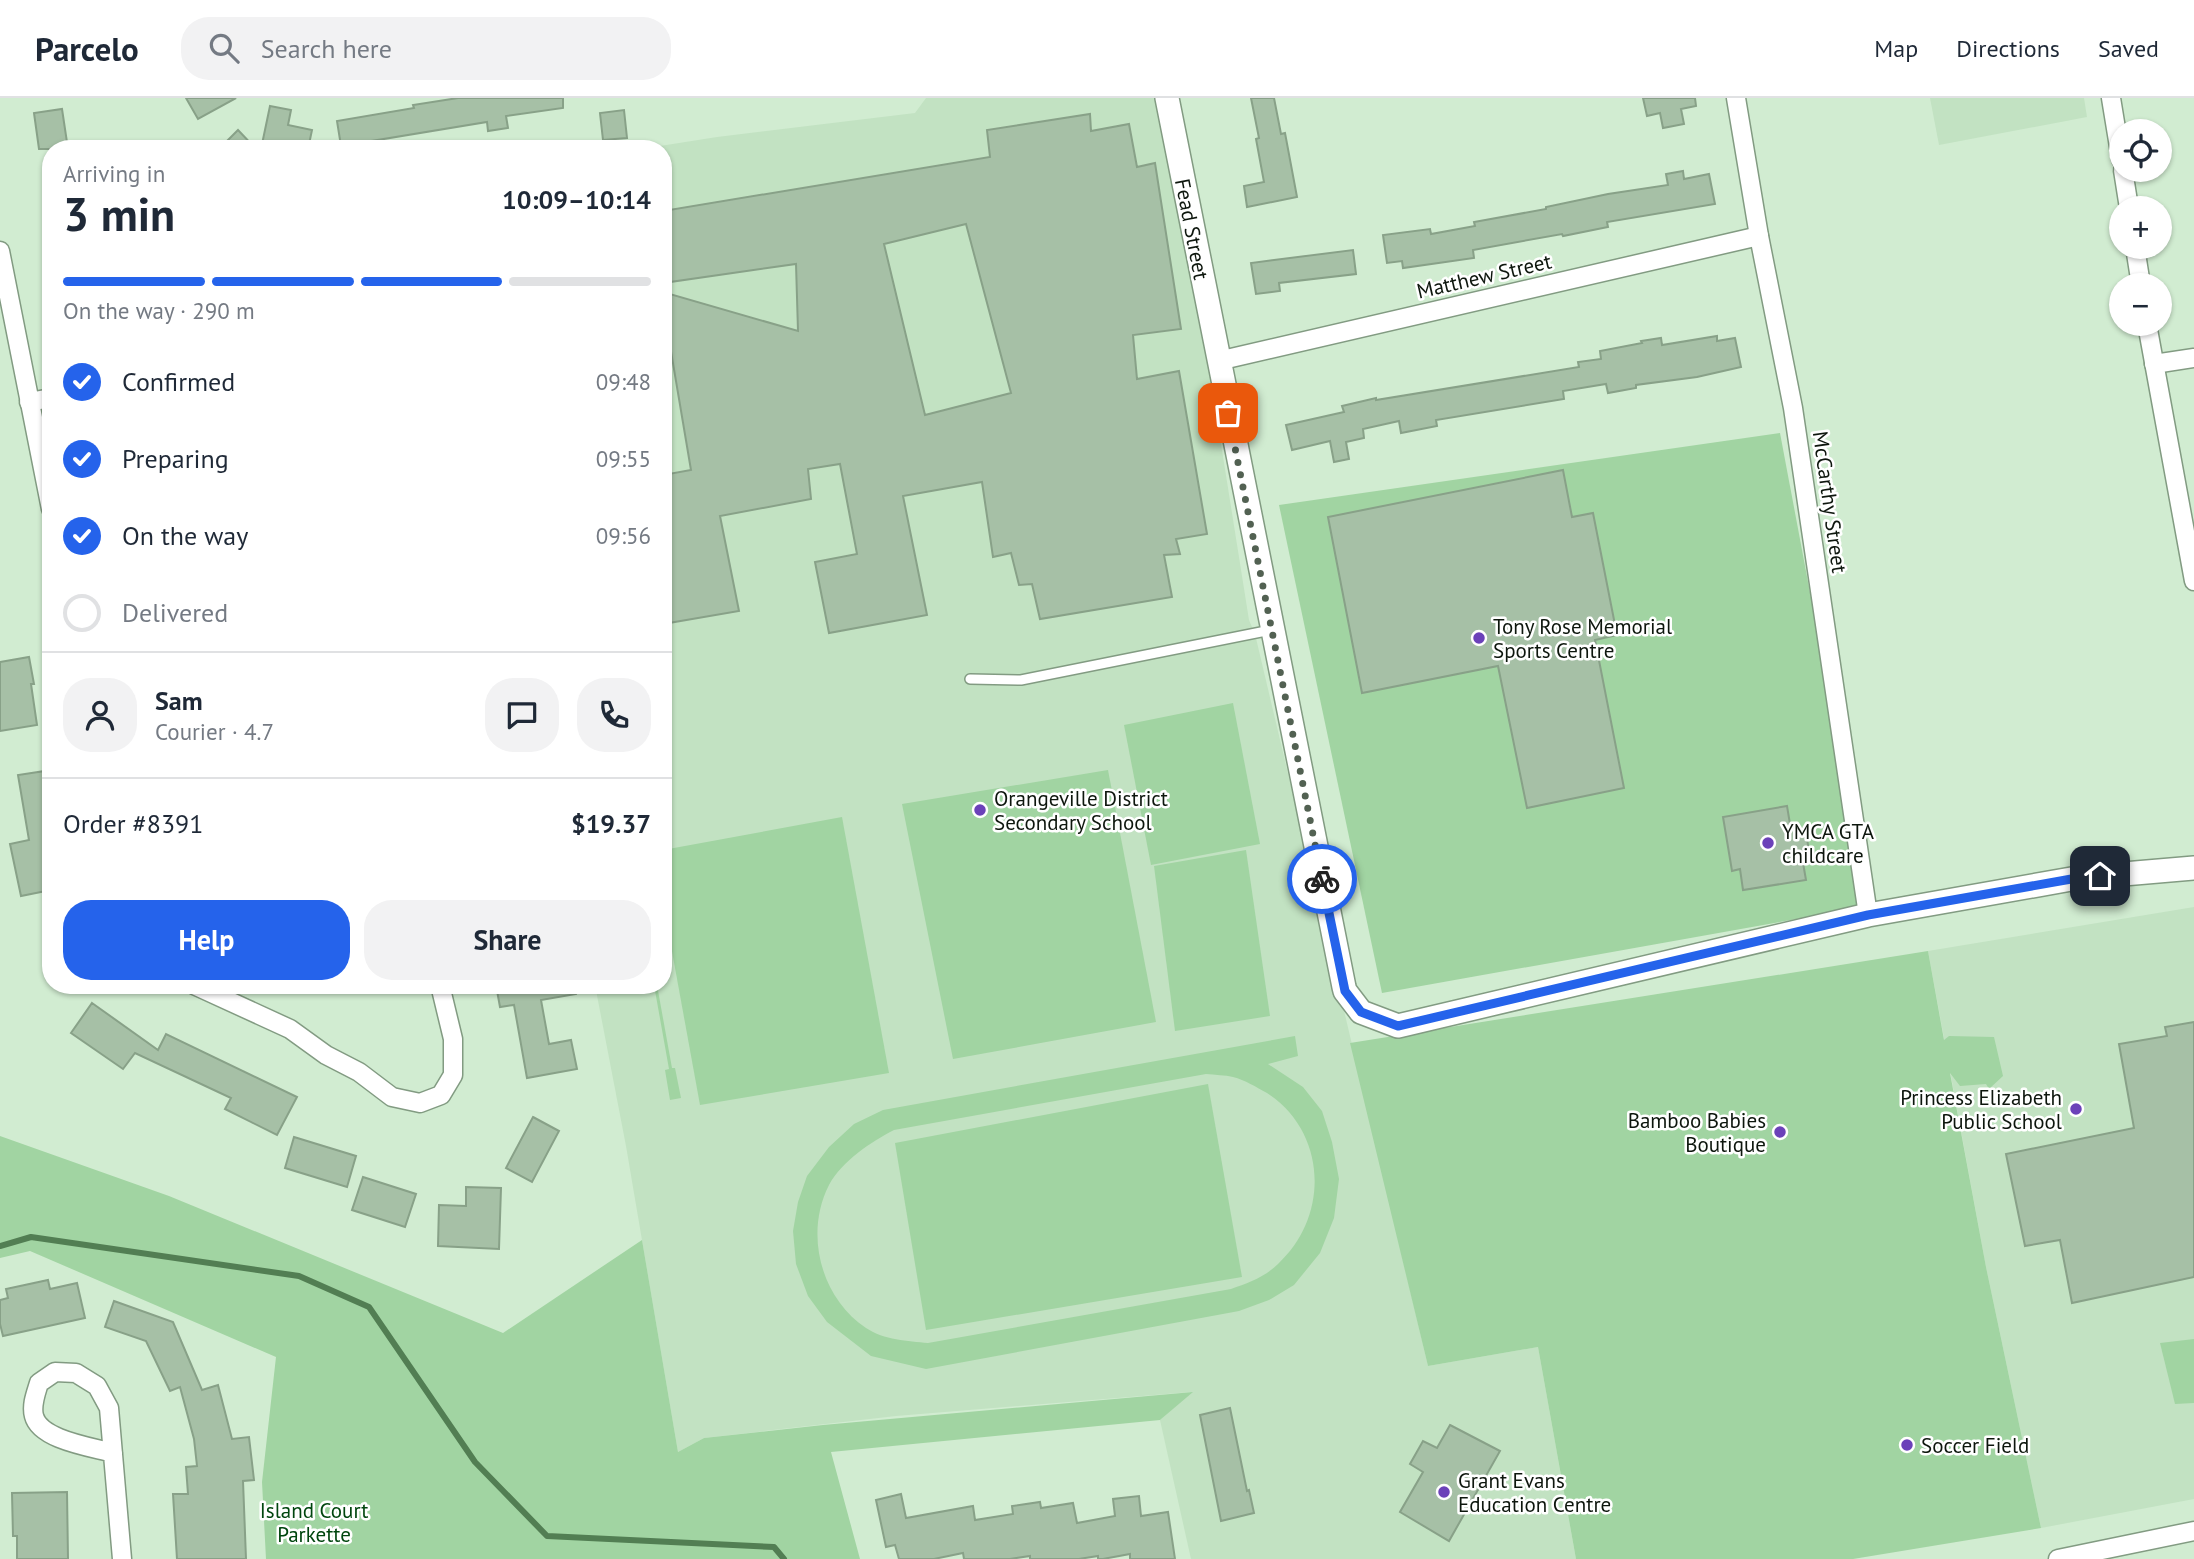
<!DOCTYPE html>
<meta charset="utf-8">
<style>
:root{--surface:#fff;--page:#f2f2f3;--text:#1f2937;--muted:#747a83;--line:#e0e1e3;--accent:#2563eb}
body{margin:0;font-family:"PT Sans",sans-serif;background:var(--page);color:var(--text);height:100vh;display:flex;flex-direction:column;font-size:26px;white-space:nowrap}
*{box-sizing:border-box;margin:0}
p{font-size:23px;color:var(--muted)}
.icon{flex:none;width:38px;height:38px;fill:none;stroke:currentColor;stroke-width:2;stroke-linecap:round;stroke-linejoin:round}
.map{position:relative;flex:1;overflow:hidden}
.sheet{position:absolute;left:42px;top:42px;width:630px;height:854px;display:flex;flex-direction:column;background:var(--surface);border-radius:28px;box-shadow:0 2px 5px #0004}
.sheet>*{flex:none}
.controls{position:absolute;left:2109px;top:21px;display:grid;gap:14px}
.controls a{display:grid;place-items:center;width:63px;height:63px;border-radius:50%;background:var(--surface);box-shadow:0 2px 5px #0004;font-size:35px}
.pin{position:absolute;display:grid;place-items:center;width:60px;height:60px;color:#fff;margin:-30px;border-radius:14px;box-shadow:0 4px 10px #0006}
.courier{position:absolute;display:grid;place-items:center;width:70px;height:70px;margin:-35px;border:5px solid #2563eb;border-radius:50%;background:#fff;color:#222;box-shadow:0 2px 9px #0007}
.headline em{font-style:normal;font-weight:800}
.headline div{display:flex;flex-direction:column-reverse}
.headline{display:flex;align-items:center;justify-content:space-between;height:119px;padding:0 21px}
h1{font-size:46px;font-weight:800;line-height:52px}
.bar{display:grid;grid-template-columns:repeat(4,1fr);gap:10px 7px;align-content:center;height:84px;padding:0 21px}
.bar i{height:9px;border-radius:5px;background:var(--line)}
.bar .active{background:var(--accent)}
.bar p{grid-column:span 4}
.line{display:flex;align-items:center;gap:18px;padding:0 21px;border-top:2px solid var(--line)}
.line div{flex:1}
.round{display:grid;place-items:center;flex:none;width:74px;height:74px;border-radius:28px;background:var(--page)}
ol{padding:0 21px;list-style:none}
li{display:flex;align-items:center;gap:21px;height:77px}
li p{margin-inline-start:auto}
li .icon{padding:7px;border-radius:50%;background:var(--accent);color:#fff;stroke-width:4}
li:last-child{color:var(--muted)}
li i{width:38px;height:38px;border:4px solid var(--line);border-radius:50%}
.button{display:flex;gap:14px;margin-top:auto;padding:14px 21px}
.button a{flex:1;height:80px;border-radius:28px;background:var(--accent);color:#fff;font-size:28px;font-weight:800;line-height:80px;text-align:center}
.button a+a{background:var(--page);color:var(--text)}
header{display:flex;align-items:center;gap:42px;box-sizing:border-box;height:98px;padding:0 35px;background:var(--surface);border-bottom:2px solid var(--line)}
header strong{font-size:33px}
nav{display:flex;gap:38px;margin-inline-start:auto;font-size:24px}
.search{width:490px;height:63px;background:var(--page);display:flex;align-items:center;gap:18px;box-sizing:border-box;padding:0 24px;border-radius:28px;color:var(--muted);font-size:26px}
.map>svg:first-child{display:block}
.built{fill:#c2e2c2}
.green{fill:#a1d4a2;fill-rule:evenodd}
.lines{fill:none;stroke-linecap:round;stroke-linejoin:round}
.stream{stroke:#527e53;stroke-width:6}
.building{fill:#a6c0a6;stroke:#88a188;stroke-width:2;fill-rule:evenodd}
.service-casing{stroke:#829b82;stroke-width:12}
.minor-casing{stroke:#829b82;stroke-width:21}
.tertiary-casing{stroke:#829b82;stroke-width:26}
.service{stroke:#fff;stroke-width:9}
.minor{stroke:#fff;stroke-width:18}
.tertiary{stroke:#fff;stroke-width:23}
.done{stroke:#526152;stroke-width:7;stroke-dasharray:0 12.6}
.route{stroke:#2563eb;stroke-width:9}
.poi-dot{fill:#6b41b9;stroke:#fff;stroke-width:2.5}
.labels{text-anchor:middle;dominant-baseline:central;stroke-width:5;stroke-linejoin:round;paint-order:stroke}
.street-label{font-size:21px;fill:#0d160d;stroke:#fff}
.poi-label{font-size:21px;fill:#0d160d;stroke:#fff;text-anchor:start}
.park-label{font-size:21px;fill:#00460e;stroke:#fff}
</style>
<header>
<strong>Parcelo</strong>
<div class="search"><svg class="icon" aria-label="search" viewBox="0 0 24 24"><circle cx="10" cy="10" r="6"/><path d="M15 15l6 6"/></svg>Search here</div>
<nav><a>Map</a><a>Directions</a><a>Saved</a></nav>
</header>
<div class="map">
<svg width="2194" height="1461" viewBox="0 0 2194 1461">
<rect width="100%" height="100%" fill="#d1ecd1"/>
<g class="built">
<polygon points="926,0 1166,0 1249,522 1255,536 1428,1268 1538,1249 1576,1461 1191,1461 1160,1322 1191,1294 896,1318 704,1340 678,1354 626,1048 595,887 663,887 663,51 641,51 717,39 915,15"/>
<polygon points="1930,0 2084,0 2087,19 1939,47"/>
<polygon points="2194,809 2194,1401 2041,1430 1986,1169 1928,853"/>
</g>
<g class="green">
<polygon points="1780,335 1869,808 1382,895 1279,407"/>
<polygon points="1233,605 1260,746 1151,767 1124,627"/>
<polygon points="1108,672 1156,924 953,961 902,706"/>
<polygon points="842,719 889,975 700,1007 663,804 663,752"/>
<polygon points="1246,752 1270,918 1175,933 1154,768"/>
<polygon points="1928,853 1944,942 1949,938 1994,939 2003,978 1989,991 1986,986 1960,988 1950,975 1986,1169 2041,1430 1853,1461 1576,1461 1538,1249 1428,1268 1350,945"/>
<polygon points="654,887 657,887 672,970 675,970 681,1000 670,1002 665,972 669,971"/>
<path d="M1295 938 1298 958 1268 966 1303 989 1322 1013 1332 1044 1339 1081 1334 1120 1320 1155 1294 1187 1269 1202 1239 1213 926 1271 871 1258 827 1224 808 1198 796 1166 793 1133 798 1104 807 1078 829 1049 854 1026 883 1012ZM1206 976C1215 977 1225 977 1233 979 1245 982 1256 989 1267 995 1327 1034 1330 1118 1278 1166 1265 1179 1248 1185 1231 1191L928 1245C908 1243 884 1242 866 1230 821 1200 804 1136 829 1087 842 1063 871 1044 894 1032Z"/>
<polygon points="1208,986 1242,1179 926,1232 895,1045"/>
<polygon points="0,1038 169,1098 503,1235 642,1142 678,1354 704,1340 823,1327 1193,1294 1160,1322 831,1354 860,1461 266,1461 262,1384 276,1259 30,1153 0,1160"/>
<polygon points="2194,1241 2194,1305 2175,1306 2160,1245"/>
</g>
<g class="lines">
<polyline class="stream" points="0,1148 31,1139 299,1178 369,1209 475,1364 547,1438 774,1449 784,1461"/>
</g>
<g class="building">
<polygon points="186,0 236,0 198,21"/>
<polygon points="458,0 563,0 563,10 506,18 508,30 488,33 487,24 341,48 337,23 414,10 413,7"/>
<polygon points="1251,0 1274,0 1281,36 1285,35 1297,99 1247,109 1244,88 1264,84 1256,41 1259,40"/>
<polygon points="1643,0 1695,0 1696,8 1681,11 1684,26 1663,30 1660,15 1647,18"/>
<polygon points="270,8 291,12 288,27 312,32 308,51 261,51"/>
<polygon points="62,11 68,51 39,51 34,15"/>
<polygon points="624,12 627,40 603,42 600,15"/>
<path d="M1090 16 1091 33 1129 26 1137 69 1155 65 1181 231 1133 237 1137 281 1179 273 1207 436 1176 441 1180 456 1164 457 1172 499 1040 521 1032 486 1019 487 1011 455 993 459 982 384 903 398 927 517 829 535 815 464 857 456 840 366 808 371 811 401 720 418 739 513 663 526V377L691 372 663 206V194L798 233 796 166 663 185V113L990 59 987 32ZM966 126 1011 295 925 317 884 146Z"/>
<polygon points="238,32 256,51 219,51"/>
<polygon points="1683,73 1684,81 1709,76 1715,106 1607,124 1608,129 1563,138 1562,136 1473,152 1474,160 1403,170 1402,163 1387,165 1383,137 1430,131 1431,136 1475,128 1474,124 1546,111 1546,109 1608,96 1668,87 1666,76"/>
<polygon points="1353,152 1356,176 1279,185 1280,193 1256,196 1251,165"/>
<polygon points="1717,238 1717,243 1735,240 1741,269 1697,279 1636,287 1636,290 1608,295 1606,286 1563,293 1564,301 1436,322 1437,328 1401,335 1399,323 1363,331 1364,340 1346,344 1349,361 1334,364 1330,343 1292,352 1286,327 1344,314 1342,308 1376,300 1376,302 1579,269 1578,264 1601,261 1600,253 1642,245 1641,243 1661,240 1662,247"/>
<polygon points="1563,372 1572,419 1593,415 1617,537 1595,542 1624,690 1527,710 1498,568 1362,595 1328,419"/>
<polygon points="29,559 34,586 31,586 37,627 0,633 0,564"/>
<polygon points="45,673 51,706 51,760 46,761 51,792 21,798 10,746 29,742 18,677"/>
<polygon points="1787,708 1791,732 1805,730 1810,758 1802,759 1806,782 1743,792 1740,771 1732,773 1723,719"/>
<polygon points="496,887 575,887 576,896 541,902 549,946 571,942 577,971 527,980 514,907 500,909"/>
<polygon points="92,905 158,952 166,936 297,999 277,1037 225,1011 231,1000 135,955 123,971 71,935"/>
<polygon points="2194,924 2194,1179 2072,1205 2060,1142 2025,1148 2006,1056 2134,1030 2119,946 2167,938 2165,929"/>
<polygon points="533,1019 559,1033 532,1084 506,1070"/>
<polygon points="294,1039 356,1058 347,1089 285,1070"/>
<polygon points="363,1079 416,1096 405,1129 352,1112"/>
<polygon points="466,1089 501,1090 499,1151 438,1148 439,1107 466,1108"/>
<polygon points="48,1182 50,1191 77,1185 85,1220 3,1238 0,1226 0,1202 8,1200 6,1191"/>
<polygon points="114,1203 173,1224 202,1292 218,1287 232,1341 249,1339 254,1382 243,1383 246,1461 177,1461 173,1396 188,1396 186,1369 197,1368 194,1341 180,1289 170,1293 146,1243 105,1229"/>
<polygon points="1230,1310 1247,1393 1249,1392 1254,1415 1221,1423 1200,1317"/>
<polygon points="1450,1327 1500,1353 1449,1443 1400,1414 1423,1374 1410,1366 1423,1343 1437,1350"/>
<polygon points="67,1394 68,1461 17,1461 17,1438 13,1438 12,1395"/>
<polygon points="901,1396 906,1420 973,1408 975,1422 1013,1416 1012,1408 1040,1404 1041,1410 1073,1405 1077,1425 1115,1418 1113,1401 1139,1398 1141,1418 1168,1414 1175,1461 1130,1461 1130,1456 1103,1461 1098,1461 1098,1458 1079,1461 1030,1461 1030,1458 1010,1461 964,1461 963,1455 934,1461 899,1461 895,1447 886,1449 876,1402"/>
</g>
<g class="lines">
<g class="service-casing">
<polyline id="service" points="970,581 1021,582 1271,532"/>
</g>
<g class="minor-casing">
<g id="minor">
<polyline points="1736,0 1759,138 1793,310 1868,817"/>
<polyline points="2111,0 2121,61"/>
<polyline points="2123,72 2129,110"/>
<polyline points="2135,149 2141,187"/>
<polyline points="0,153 51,411"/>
<polyline points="2147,226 2194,483"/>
<polyline points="1218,263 1759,138"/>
<polyline points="2154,266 2194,260"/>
<polyline points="29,304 51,300"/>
<polyline points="194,887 290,931 326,957 359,974 392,999 420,1005 441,997 453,977 453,941 440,887"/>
<path d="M113 1355C92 1349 40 1342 34 1318 31 1307 36 1295 39 1285L55 1274 76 1275 97 1288 109 1310 122 1461"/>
<polyline points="2058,1461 2194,1433"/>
</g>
</g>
<g class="tertiary-casing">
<polyline id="tertiary" points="1167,0 1344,889 1345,893 1361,914 1398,928 1868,817 2077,780 2194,770"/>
</g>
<use href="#service" class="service"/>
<use href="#minor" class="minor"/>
<use href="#tertiary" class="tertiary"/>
</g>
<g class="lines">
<polyline class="done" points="1228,315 1322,781"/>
<polyline class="route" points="1322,781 1345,893 1361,914 1398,928 1868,817 2077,780 2100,778"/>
</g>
<g class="poi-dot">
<circle cx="1479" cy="540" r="7"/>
<circle cx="980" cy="712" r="7"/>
<circle cx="1768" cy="745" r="7"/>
<circle cx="2076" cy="1011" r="7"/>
<circle cx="1780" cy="1034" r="7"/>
<circle cx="1907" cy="1347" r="7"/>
<circle cx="1444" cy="1394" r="7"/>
</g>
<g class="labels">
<g class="street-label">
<text transform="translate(1192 131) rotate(79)">Fead Street</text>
<text transform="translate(1484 178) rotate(-13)">Matthew Street</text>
<text transform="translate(1830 404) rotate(82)">McCarthy Street</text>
</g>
<g class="poi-label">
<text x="1493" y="528">Tony Rose Memorial<tspan x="1493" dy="24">Sports Centre</tspan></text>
<text x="994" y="700">Orangeville District<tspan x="994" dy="24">Secondary School</tspan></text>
<text x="1782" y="733">YMCA GTA<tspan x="1782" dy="24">childcare</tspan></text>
<text x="2062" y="999" text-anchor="end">Princess Elizabeth<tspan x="2062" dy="24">Public School</tspan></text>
<text x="1766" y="1022" text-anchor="end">Bamboo Babies<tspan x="1766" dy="24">Boutique</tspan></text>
<text x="1921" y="1347">Soccer Field</text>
<text x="1458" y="1382">Grant Evans<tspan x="1458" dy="24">Education Centre</tspan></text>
</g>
<g class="park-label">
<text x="314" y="1412">Island Court<tspan x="314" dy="24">Parkette</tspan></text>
</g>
</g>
</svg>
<div class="controls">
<a><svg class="icon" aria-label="locate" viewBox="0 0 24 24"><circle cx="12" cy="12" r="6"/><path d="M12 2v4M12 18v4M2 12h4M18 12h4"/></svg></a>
<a>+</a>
<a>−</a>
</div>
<div class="pin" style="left:1228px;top:315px;background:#ea580c"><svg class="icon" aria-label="bag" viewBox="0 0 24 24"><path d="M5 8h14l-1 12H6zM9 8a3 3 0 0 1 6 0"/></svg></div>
<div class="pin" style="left:2100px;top:778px;background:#1f2937"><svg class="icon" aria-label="home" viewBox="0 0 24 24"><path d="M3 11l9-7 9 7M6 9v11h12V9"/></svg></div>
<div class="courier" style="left:1322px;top:781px"><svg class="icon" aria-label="bike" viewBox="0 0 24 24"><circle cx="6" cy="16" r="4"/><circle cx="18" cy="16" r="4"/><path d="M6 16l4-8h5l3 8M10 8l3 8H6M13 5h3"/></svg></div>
<section class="sheet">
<div class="headline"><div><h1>3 min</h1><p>Arriving in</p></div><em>10:09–10:14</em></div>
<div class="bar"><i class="active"></i><i class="active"></i><i class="active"></i><i></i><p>On the way · 290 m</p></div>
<ol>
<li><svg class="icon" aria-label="check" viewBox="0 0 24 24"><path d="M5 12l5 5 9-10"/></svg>Confirmed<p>09:48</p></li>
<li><svg class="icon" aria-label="check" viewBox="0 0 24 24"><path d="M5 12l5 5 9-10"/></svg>Preparing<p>09:55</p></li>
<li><svg class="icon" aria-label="check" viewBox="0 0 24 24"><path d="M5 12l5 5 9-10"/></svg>On the way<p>09:56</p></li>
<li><i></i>Delivered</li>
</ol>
<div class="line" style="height:126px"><a class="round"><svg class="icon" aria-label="person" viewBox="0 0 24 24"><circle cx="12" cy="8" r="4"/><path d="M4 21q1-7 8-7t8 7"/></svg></a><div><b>Sam</b><p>Courier · 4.7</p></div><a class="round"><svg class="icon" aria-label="chat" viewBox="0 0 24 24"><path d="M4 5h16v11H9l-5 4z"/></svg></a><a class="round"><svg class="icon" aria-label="phone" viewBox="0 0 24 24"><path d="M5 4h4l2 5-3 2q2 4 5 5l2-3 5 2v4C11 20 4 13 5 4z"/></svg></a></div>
<div class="line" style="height:91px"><div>Order #8391</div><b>$19.37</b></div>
<div class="button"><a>Help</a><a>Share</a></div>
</section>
</div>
